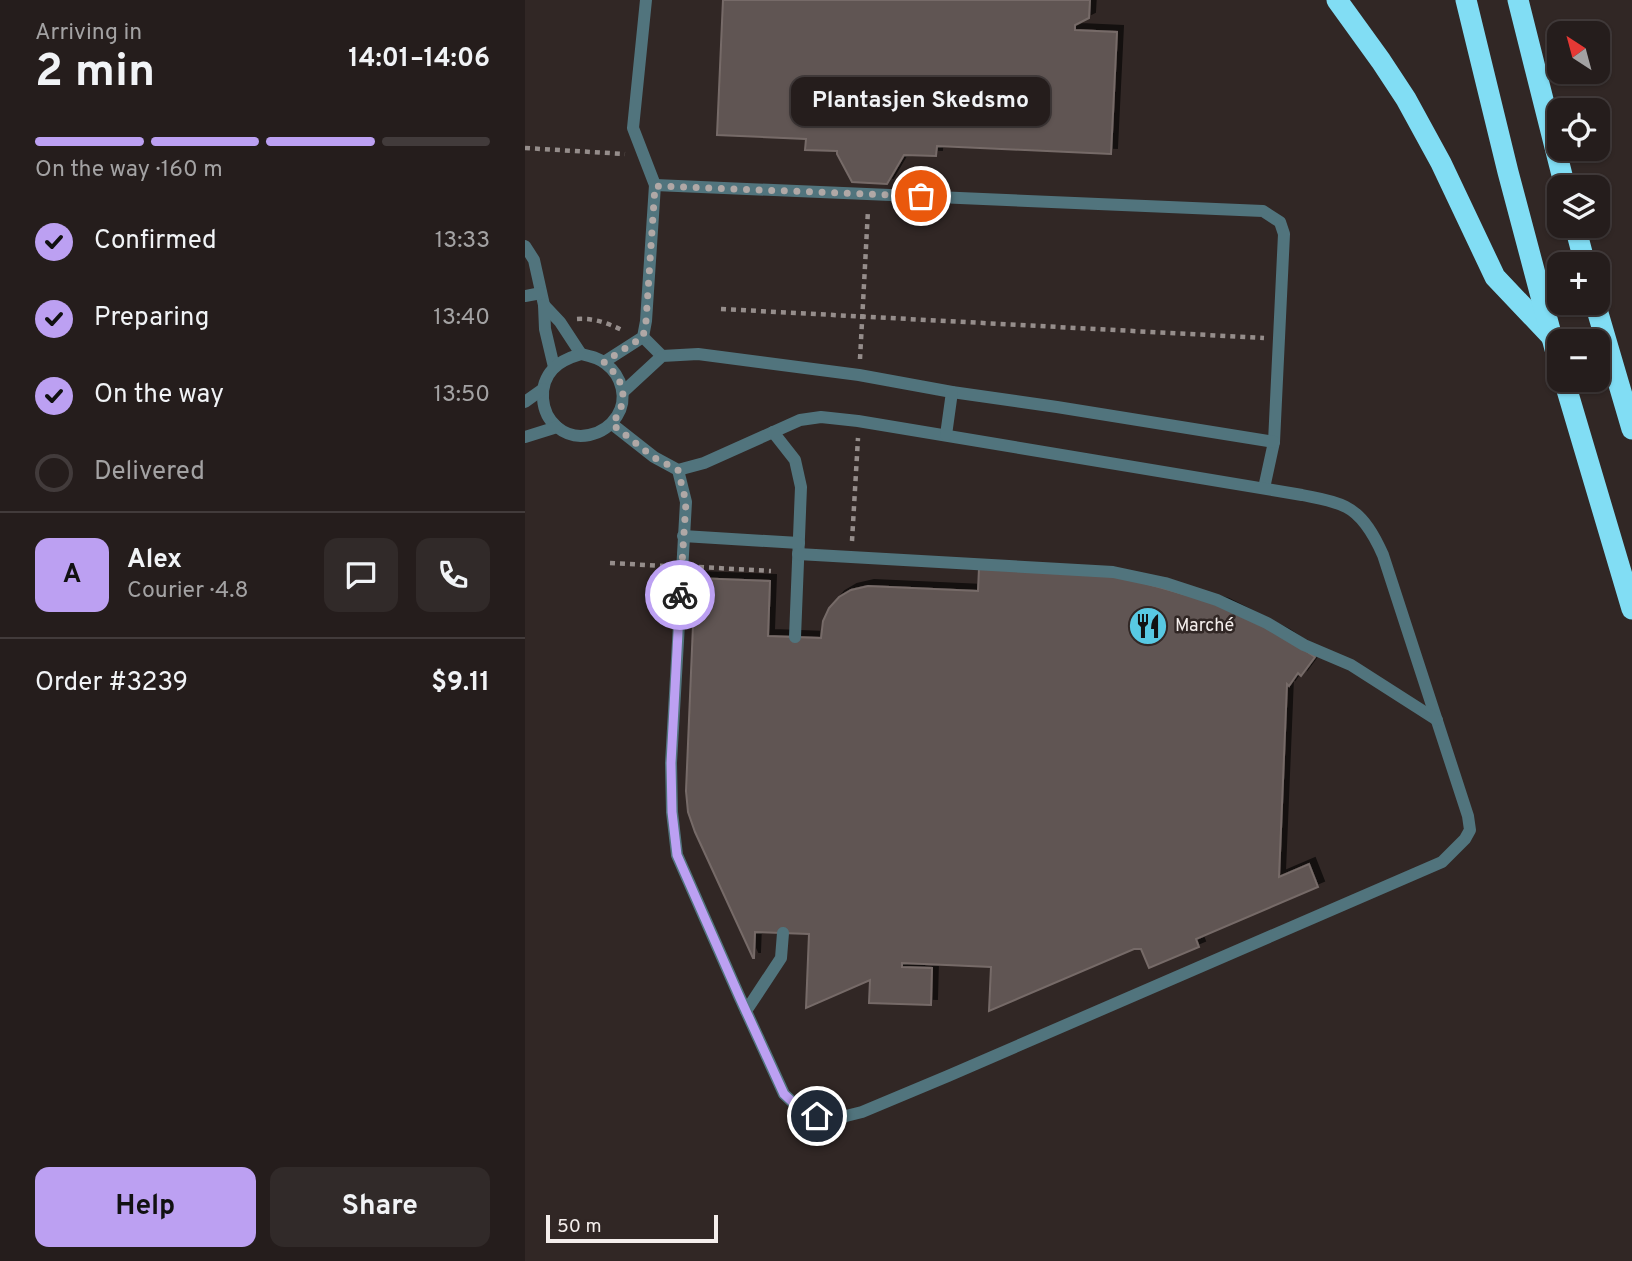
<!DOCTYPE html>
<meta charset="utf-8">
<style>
:root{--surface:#251d1c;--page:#312a29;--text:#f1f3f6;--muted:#a3a2a3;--line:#423b3b;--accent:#bca0f2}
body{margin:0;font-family:Overpass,sans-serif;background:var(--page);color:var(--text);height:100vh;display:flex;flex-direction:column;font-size:26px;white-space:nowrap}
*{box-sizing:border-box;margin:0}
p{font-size:23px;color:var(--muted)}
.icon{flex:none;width:38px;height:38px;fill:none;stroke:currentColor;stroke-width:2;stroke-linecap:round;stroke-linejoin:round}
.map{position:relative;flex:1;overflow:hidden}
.side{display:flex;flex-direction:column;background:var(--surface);width:525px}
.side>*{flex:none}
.needle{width:46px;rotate:324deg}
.tools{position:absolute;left:1022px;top:21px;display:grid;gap:14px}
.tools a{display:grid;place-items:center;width:63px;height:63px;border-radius:14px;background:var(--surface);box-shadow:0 2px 5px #0004,0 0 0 2px var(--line);font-size:35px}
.scale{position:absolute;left:21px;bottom:18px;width:172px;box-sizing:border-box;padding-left:7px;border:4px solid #f4eeec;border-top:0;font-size:19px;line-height:24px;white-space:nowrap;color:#f4eeec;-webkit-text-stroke:5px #312725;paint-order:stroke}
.pin{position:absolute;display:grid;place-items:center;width:60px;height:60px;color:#fff;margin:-30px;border:4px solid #fff;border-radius:50%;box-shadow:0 2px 7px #0007}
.courier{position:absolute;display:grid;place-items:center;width:70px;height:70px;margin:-35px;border:5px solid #bca0f2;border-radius:50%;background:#fff;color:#222;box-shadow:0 2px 9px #0007}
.bubble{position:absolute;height:49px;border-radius:14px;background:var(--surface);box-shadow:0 2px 5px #0004,0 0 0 2px var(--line);font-size:23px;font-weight:700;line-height:49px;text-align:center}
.head em{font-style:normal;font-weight:700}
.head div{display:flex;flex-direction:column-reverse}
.head{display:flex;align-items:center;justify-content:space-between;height:119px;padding:0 35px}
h1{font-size:46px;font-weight:700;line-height:52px}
.bar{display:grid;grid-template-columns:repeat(4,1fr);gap:10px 7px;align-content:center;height:84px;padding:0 35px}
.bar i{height:9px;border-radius:5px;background:var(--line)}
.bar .on{background:var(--accent)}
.bar p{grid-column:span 4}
.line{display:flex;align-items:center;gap:18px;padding:0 35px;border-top:2px solid var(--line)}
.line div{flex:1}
.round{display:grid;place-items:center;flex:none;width:74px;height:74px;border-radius:14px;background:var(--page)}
ol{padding:0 35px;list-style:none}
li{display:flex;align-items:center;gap:21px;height:77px}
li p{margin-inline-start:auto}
li .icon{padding:7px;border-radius:50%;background:var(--accent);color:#111;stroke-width:4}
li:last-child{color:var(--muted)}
li i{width:38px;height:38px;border:4px solid var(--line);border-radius:50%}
.primary-button{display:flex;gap:14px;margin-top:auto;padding:14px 35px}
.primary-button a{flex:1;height:80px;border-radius:14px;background:var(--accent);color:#111;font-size:28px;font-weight:700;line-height:80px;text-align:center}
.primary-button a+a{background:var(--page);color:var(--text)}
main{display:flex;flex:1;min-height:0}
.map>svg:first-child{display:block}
.building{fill:#605552;stroke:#766b68;stroke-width:2;filter:url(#shadow)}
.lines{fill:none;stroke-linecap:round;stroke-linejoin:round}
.path{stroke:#958d8b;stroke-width:4.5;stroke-dasharray:5 5;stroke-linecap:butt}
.service{stroke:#51747d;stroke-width:12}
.motorway{stroke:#81ddf4;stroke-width:21}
.done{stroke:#b0a8a6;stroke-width:7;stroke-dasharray:0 12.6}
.route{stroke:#bca0f2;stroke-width:9}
.labels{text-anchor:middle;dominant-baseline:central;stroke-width:5;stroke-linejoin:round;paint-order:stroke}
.poi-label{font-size:18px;fill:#f4eeec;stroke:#312725;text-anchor:start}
</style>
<main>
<section class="side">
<div class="head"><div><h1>2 min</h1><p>Arriving in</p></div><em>14:01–14:06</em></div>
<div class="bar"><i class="on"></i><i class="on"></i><i class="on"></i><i></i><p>On the way · 160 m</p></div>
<ol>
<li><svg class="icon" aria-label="check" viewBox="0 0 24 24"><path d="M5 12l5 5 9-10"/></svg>Confirmed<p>13:33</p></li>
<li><svg class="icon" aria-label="check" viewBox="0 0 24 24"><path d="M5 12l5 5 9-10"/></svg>Preparing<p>13:40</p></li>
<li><svg class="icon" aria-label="check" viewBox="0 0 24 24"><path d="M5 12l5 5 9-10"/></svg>On the way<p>13:50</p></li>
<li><i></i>Delivered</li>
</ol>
<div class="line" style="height:126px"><b class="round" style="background:var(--accent);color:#111">A</b><div><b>Alex</b><p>Courier · 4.8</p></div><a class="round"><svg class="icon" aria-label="chat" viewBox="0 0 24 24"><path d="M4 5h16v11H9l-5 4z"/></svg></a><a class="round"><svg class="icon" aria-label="phone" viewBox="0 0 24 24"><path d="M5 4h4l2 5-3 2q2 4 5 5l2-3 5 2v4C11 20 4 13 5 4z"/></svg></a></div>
<div class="line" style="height:91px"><div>Order #3239</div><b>$9.11</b></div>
<div class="primary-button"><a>Help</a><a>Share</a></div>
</section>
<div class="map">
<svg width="1107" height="1261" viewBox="0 0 1107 1261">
<defs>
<filter id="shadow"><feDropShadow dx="6" dy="-6" stdDeviation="0" flood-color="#0009"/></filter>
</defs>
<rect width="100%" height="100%" fill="#312725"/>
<g class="building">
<polygon points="198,0 565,0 564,18 550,25 550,30 592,32 586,154 412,146 411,156 379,155 362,184 327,182 312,154 312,151 280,150 281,139 192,135"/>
<polygon points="454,568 598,577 698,605 759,636 790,657 776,676 773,673 764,686 762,684 754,877 784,864 793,887 671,939 674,947 624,968 616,949 609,949 464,1011 466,967 377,963 377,967 407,968 406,1005 344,1003 345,980 281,1008 284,934 230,932 229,958 228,958 170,832 163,812 161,791 170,578 245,581 243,636 296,638 298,621 304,608 314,597 326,590 343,586 453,591"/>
</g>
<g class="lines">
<g class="path">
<polyline points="0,148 100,154"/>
<polyline points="196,309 739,338"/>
<path d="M52 319C69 318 82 323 97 330"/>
<polyline points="335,359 343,210"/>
<polyline points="327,541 333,438"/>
<polyline points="85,563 140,566"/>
<polyline points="174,567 246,571"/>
</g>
<g class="service">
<polyline points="130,185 738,211 755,222 759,234 749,442 739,488"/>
<polyline points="0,246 9,260 19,305 20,329 29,367"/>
<polyline points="0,296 16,293"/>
<polyline points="19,305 35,322 56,354"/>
<polyline points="118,337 137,356"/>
<path d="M56 354C65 356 74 358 81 364 97 376 103 399 92 416 79 436 51 443 32 427 15 413 13 385 28 369 35 361 46 357 56 354Z"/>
<polyline points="79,362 118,337 121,321 130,185 108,128 121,0"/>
<polyline points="98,392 137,356 173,354 334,375 427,392 532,407 749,442"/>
<polyline points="0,402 18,389"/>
<path d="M87 424 129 457 153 470 179 463 275 420 296 417 333 421 777 495C791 498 808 500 821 507 839 516 850 537 858 555L943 816 945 830 940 839 917 862 423 1076 337 1112 305 1120 278 1112 259 1094 215 998 152 855 147 812 146 763 161 502 153 470"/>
<polyline points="248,432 270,460 276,487 270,637"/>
<polyline points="421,435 427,392"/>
<polyline points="0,437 32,427"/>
<polyline points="158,536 274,543"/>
<polyline points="273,554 588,572 640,583 692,600 742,623 779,645 826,665 912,720"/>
<polyline points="221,1011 256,958 258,933"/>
</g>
<g class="motorway">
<polyline points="812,0 856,61 881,99 916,163 970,277 1026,336"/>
<polyline points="941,0 983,172 1034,364"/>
<polyline points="993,0 1040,187"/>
<polyline points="1050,226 1060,264"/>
<polyline points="1070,303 1107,429"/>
<polyline points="1039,380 1107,609"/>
</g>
</g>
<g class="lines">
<path class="done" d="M155 595 161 502 153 470 128 457 87 424C104 400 101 382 79 362L118 337 121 321 130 186 396 196"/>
<polyline class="route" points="155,595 146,763 147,812 152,855 215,998 259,1094 278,1112 292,1116"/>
</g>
<defs>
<g id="restaurant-disc" transform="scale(2.0125)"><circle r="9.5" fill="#58c9e3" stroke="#312725"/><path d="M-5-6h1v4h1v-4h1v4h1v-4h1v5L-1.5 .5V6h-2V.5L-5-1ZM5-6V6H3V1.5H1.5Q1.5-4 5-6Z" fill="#111"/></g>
</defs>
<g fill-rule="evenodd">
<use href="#restaurant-disc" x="623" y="626"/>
</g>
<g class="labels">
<g class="poi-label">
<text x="650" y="626">Marché</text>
</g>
</g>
</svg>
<div class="tools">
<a><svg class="needle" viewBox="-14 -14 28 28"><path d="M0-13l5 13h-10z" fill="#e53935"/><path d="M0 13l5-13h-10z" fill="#a3a2a3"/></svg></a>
<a><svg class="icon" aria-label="locate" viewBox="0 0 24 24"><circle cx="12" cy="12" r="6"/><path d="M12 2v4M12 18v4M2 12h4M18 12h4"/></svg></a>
<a><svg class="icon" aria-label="layers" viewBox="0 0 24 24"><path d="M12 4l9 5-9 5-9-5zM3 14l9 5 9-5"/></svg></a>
<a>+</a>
<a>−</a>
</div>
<div class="scale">50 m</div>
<div class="pin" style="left:396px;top:196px;background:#ea580c"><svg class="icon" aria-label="bag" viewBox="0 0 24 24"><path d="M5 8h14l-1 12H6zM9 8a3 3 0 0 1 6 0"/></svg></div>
<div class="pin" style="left:292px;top:1116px;background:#1f2937"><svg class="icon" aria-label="home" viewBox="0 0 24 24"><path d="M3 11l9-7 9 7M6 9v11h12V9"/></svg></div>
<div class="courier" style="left:155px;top:595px"><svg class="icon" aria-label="bike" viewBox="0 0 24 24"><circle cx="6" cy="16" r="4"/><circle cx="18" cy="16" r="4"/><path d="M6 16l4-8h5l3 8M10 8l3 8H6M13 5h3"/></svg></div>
<div class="bubble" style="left:266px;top:77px;width:259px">Plantasjen Skedsmo</div>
</div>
</main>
